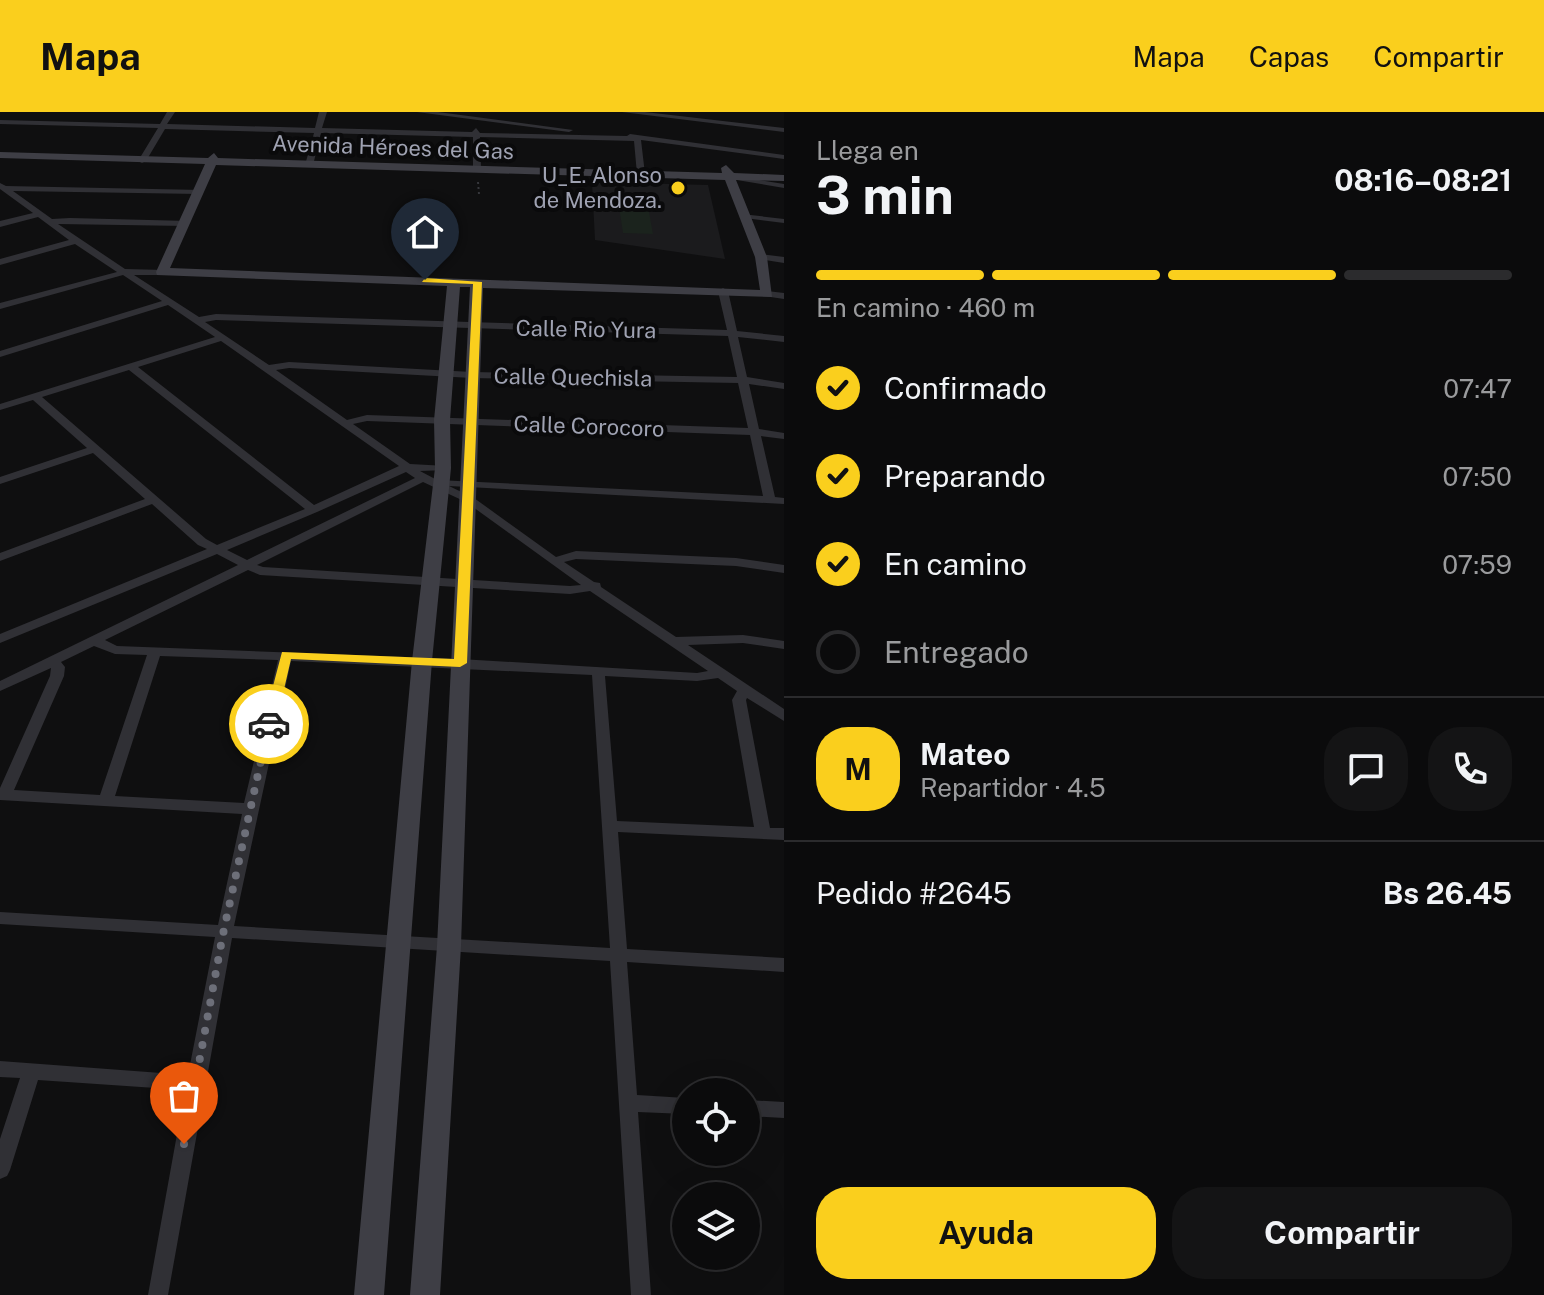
<!DOCTYPE html>
<html lang="es">
<meta charset="utf-8">
<style>
:root{--surface:#0b0b0c;--page:#141415;--text:#f1f3f6;--muted:#9a9b9d;--line:#2b2b2d;--accent:#facf1d}
body{margin:0;font-family:"Public Sans",sans-serif;background:var(--page);color:var(--text);height:100vh;display:flex;flex-direction:column;font-size:30px;white-space:nowrap}
*{box-sizing:border-box;margin:0}
p{font-size:26px;color:var(--muted)}
.icon{flex:none;width:44px;height:44px;fill:none;stroke:currentColor;stroke-width:2;stroke-linecap:round;stroke-linejoin:round}
.map{position:relative;flex:1;overflow:hidden}
.drawer{display:flex;flex-direction:column;background:var(--surface);width:760px}
.drawer>*{flex:none}
.tools{position:absolute;left:672px;top:966px;display:grid;gap:16px}
.tools a{display:grid;place-items:center;width:88px;height:88px;border-radius:50%;background:var(--surface);box-shadow:0 8px 32px #0002,0 0 0 2px var(--line);font-size:40px}
.pin{position:absolute;display:grid;place-items:center;width:68px;height:68px;color:#fff;margin:-82px -34px;border-radius:50% 50% 50% 0;rotate:-45deg;box-shadow:0 0 8px #0007}
.pin .icon{rotate:45deg}
.courier{position:absolute;display:grid;place-items:center;width:80px;height:80px;margin:-40px;border:6px solid #facf1d;border-radius:50%;background:#fff;color:#222;box-shadow:0 2px 10px #0007}
.headline em{font-style:normal;font-weight:700}
.headline div{display:flex;flex-direction:column-reverse}
.headline{display:flex;align-items:center;justify-content:space-between;height:136px;padding:0 32px}
h1{font-size:52px;font-weight:700;line-height:60px}
.bar{display:grid;grid-template-columns:repeat(4,1fr);gap:12px 8px;align-content:center;height:96px;padding:0 32px}
.bar i{height:10px;border-radius:6px;background:var(--line)}
.bar .on{background:var(--accent)}
.bar p{grid-column:span 4}
.line{display:flex;align-items:center;gap:20px;padding:0 32px;border-top:2px solid var(--line)}
.line div{flex:1}
.round{display:grid;place-items:center;flex:none;width:84px;height:84px;border-radius:32px;background:var(--page)}
ol{padding:0 32px;list-style:none}
li{display:flex;align-items:center;gap:24px;height:88px}
li p{margin-inline-start:auto}
li .icon{padding:8px;border-radius:50%;background:var(--accent);color:#111;stroke-width:4}
li:last-child{color:var(--muted)}
li i{width:44px;height:44px;border:4px solid var(--line);border-radius:50%}
.primary-button{display:flex;gap:16px;margin-top:auto;padding:16px 32px}
.primary-button a{flex:1;height:92px;border-radius:32px;background:var(--accent);color:#111;font-size:32px;font-weight:700;line-height:92px;text-align:center}
.primary-button a+a{background:var(--page);color:var(--text)}
header{display:flex;align-items:center;gap:48px;box-sizing:border-box;height:112px;padding:0 40px;background:var(--accent);color:#111}
header strong{font-size:38px}
nav{display:flex;gap:44px;margin-inline-start:auto;font-size:28px}
main{display:flex;flex:1;min-height:0}
.map>svg:first-child{display:block}
.built{fill:#1b1b1d}
.green{fill:#1b231d}
.lines{fill:none;stroke-linecap:round;stroke-linejoin:round}
.path{stroke:#36373c;stroke-width:2;stroke-dasharray:2 3;stroke-linecap:butt}
.street{fill:#303035;fill-rule:evenodd}
.secondary{fill:#3e3e45;fill-rule:evenodd}
.route{fill:#facf1d}
.done{stroke:#6d6f79;stroke-width:8;stroke-dasharray:0 14.4}
.poi-dot{fill:#facf1d;stroke:#0a0a0b;stroke-width:3}
.labels{text-anchor:middle;dominant-baseline:central;stroke-width:8;stroke-linejoin:round;paint-order:stroke}
.far-street-label{font-size:22px;fill:#9fa2b2;stroke:#0a0a0b}
.far-poi-label{font-size:22px;fill:#9fa2b2;stroke:#0a0a0b;text-anchor:end}
</style>
<header>
<strong>Mapa</strong>
<nav><a>Mapa</a><a>Capas</a><a>Compartir</a></nav>
</header>
<main>
<div class="map">
<svg width="784" height="1183" viewBox="0 0 784 1183">
<rect width="100%" height="100%" fill="#0f0f10"/>
<polygon class="built" points="592,70 708,73 725,147 595,128"/>
<polygon class="green" points="617,82 646,83 653,122 623,121"/>
<g class="lines">
<polyline class="path" points="478,70 479,82"/>
<g class="street">
<polygon points="167,0 175,0 167,12 315,16 319,0 327,0 322,16 472,20 476,16 480,21 627,24 630,22 784,43 784,47 641,28 645,62 641,64 637,62 634,29 480,25 481,57 477,59 473,57 473,25 321,21 313,53 309,55 305,53 314,21 165,17 146,49 142,51 138,49 158,16 0,12 0,8 160,12"/>
<polygon points="417,0 438,0 573,18 569,20"/>
<polygon points="622,0 645,0 784,16 784,20"/>
<polygon points="728,63 784,72 784,76 731,67 728,67"/>
<path d="M0 71 6 74 202 78V82H199L13 79 52 107 70 106 189 109V113L186 114 58 112 125 157 165 158V162L162 163H134L199 205 216 202 727 218 718 179 723 176 728 179 737 219 784 224V230L738 225 747 265 784 271V277L749 272 759 317 784 321V327L761 324 775 385 784 386V392L449 374 474 386 556 445 576 439 736 446 784 453V461L736 454 576 447 564 450 594 470 600 471 601 475 676 525 743 523 784 529V537L743 531 688 533 784 597V609L747 586 746 588 770 716H784V728L618 720 627 837 784 846V860L627 850 637 983 686 986V1002L638 1000 651 1183H631L610 849 232 826 168 1183H148L185 978 38 968 10 1058 7 1064 0 1067V1027L20 966 0 965V949L188 963 215 825 0 812V800L218 813 242 702 0 688V676L50 564 51 556 0 579V569L238 453 217 442 0 531V522L207 437 198 433 152 392 0 449V441L145 387 93 341 0 372V365L87 336 33 288 0 298V292L215 225 168 193 0 245V239L162 189 123 163 0 197V191L117 160 75 132 0 153V147L69 128 38 105 0 115V109L33 101 0 77ZM216 208 728 224 737 265 472 260 289 250 269 253 205 210ZM221 229 399 354 314 393 138 255ZM289 256 472 266 738 271 748 316 367 303 347 308 276 258ZM129 258 305 397 217 433 206 427 42 285ZM367 309 750 323 763 384 437 368 420 359 447 358V354L410 352 353 312ZM406 360 415 366 247 448 227 438 317 400ZM423 370 466 390 581 473 570 474 263 455 257 453ZM248 458 260 463 570 482 590 479 708 559 697 561 460 547 117 534 105 528ZM94 534 115 542 147 543 100 683 14 678 64 564 65 555 61 550ZM160 544 278 548 244 691 115 684ZM291 549 592 563 610 836 234 814ZM605 564 697 569 718 566 737 579 732 588 754 715 617 709Z"/>
<polygon points="742,102 784,107 784,111 745,106 741,104"/>
<polygon points="761,142 784,145 784,151 758,147 757,145"/>
<polygon points="767,179 784,181 784,187 764,184 762,182"/>
<polygon points="746,988 784,990 784,1006 746,1004"/>
</g>
<path class="secondary" d="M0 40 208 46 214 41 218 46 722 61 721 56 726 53 734 61 784 63V69L736 68 767 145 772 185 483 176 461 834 440 1183H410L437 834 470 175H460L450 308 451 356 432 549 384 1183H354L412 549 435 356 434 308 447 174 157 163 156 160 205 52 0 46ZM216 53 725 68 755 145 760 178 170 156Z"/>
</g>
<polygon class="route" points="425,166 482,170 467,551 460,555 291,547 276,612 274,615 264,615 263,612 282,540 454,547 473,172 422,170"/>
<g class="lines">
<polyline class="done" points="184,1032 223,822 269,612"/>
</g>
<circle class="poi-dot" cx="678" cy="76" r="8"/>
<g class="labels">
<g class="far-street-label">
<text transform="translate(393 35) rotate(2)">Avenida Héroes del Gas</text>
<text transform="translate(586 217) rotate(1)">Calle Rio Yura</text>
<text transform="translate(573 265) rotate(1)">Calle Quechisla</text>
<text transform="translate(589 314) rotate(2)">Calle Corocoro</text>
</g>
<g class="far-poi-label">
<text x="662" y="63">U_E. Alonso<tspan x="662" dy="25">de Mendoza.</tspan></text>
</g>
</g>
</svg>
<div class="tools">
<a><svg class="icon" aria-label="locate" viewBox="0 0 24 24"><circle cx="12" cy="12" r="6"/><path d="M12 2v4M12 18v4M2 12h4M18 12h4"/></svg></a>
<a><svg class="icon" aria-label="layers" viewBox="0 0 24 24"><path d="M12 4l9 5-9 5-9-5zM3 14l9 5 9-5"/></svg></a>
</div>
<div class="pin" style="left:184px;top:1032px;background:#ea580c"><svg class="icon" aria-label="bag" viewBox="0 0 24 24"><path d="M5 8h14l-1 12H6zM9 8a3 3 0 0 1 6 0"/></svg></div>
<div class="pin" style="left:425px;top:168px;background:#1f2937"><svg class="icon" aria-label="home" viewBox="0 0 24 24"><path d="M3 11l9-7 9 7M6 9v11h12V9"/></svg></div>
<div class="courier" style="left:269px;top:612px"><svg class="icon" aria-label="car" viewBox="0 0 24 24"><path d="M5 17H2v-5l4-1 3-4h7l3 4 3 1v5h-3M9 17h6M6 11h13"/><circle cx="7" cy="17" r="2"/><circle cx="17" cy="17" r="2"/></svg></div>
</div>
<section class="drawer">
<div class="headline"><div><h1>3 min</h1><p>Llega en</p></div><em>08:16–08:21</em></div>
<div class="bar"><i class="on"></i><i class="on"></i><i class="on"></i><i></i><p>En camino · 460 m</p></div>
<ol>
<li><svg class="icon" aria-label="check" viewBox="0 0 24 24"><path d="M5 12l5 5 9-10"/></svg>Confirmado<p>07:47</p></li>
<li><svg class="icon" aria-label="check" viewBox="0 0 24 24"><path d="M5 12l5 5 9-10"/></svg>Preparando<p>07:50</p></li>
<li><svg class="icon" aria-label="check" viewBox="0 0 24 24"><path d="M5 12l5 5 9-10"/></svg>En camino<p>07:59</p></li>
<li><i></i>Entregado</li>
</ol>
<div class="line" style="height:144px"><b class="round" style="background:var(--accent);color:#111">M</b><div><b>Mateo</b><p>Repartidor · 4.5</p></div><a class="round"><svg class="icon" aria-label="chat" viewBox="0 0 24 24"><path d="M4 5h16v11H9l-5 4z"/></svg></a><a class="round"><svg class="icon" aria-label="phone" viewBox="0 0 24 24"><path d="M5 4h4l2 5-3 2q2 4 5 5l2-3 5 2v4C11 20 4 13 5 4z"/></svg></a></div>
<div class="line" style="height:104px"><div>Pedido #2645</div><b>Bs 26.45</b></div>
<div class="primary-button"><a>Ayuda</a><a>Compartir</a></div>
</section>
</main>
